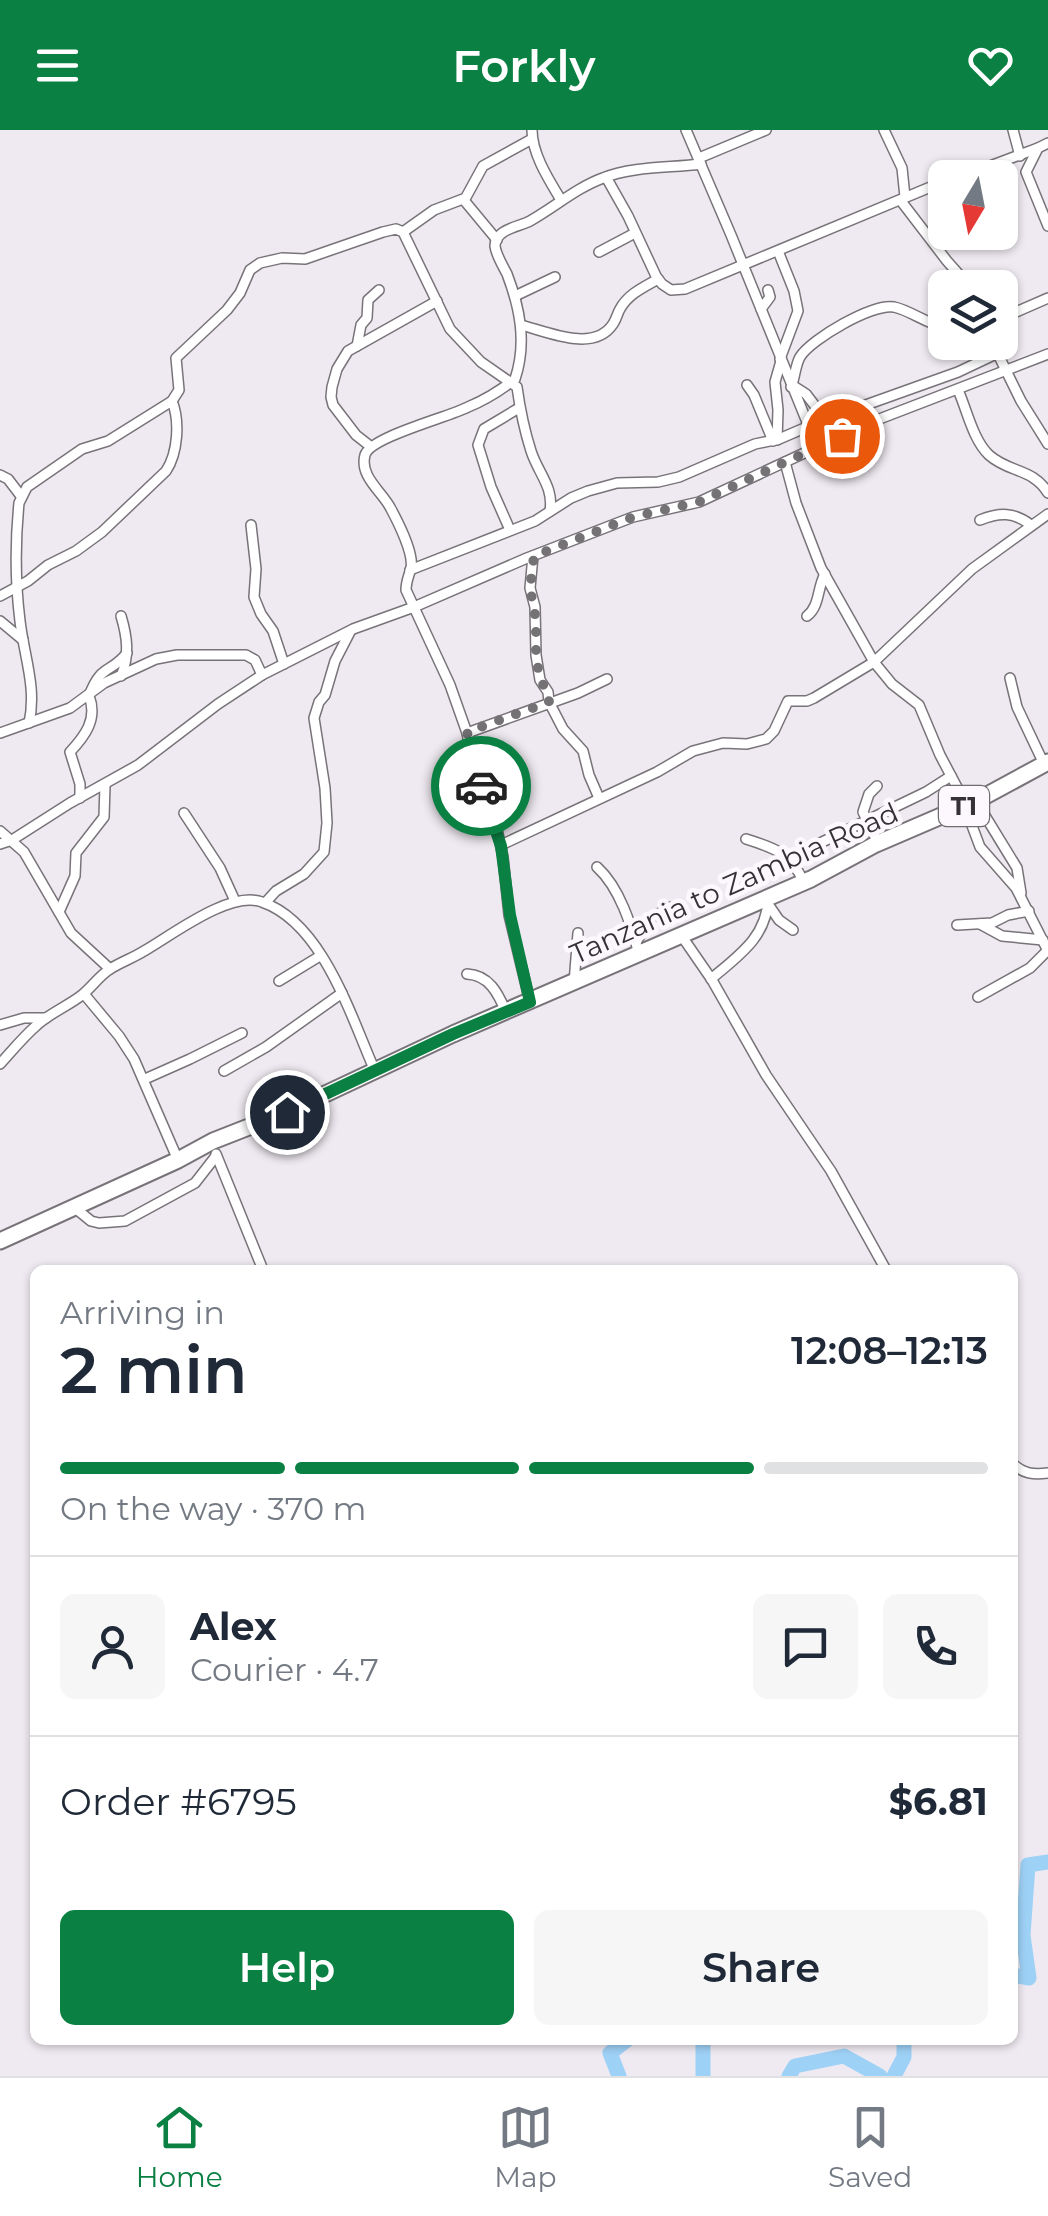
<!DOCTYPE html>
<meta charset="utf-8">
<style>
:root{--surface:#fff;--page:#f6f6f7;--text:#1f2937;--muted:#747a83;--line:#e0e1e3;--accent:#0b8043}
body{margin:0;font-family:Montserrat,sans-serif;background:var(--page);color:var(--text);height:100vh;display:flex;flex-direction:column;font-size:38px;white-space:nowrap}
*{box-sizing:border-box;margin:0}
p{font-size:32px;color:var(--muted)}
.icon{flex:none;width:55px;height:55px;fill:none;stroke:currentColor;stroke-width:2;stroke-linecap:round;stroke-linejoin:round}
.map{position:relative;flex:1;overflow:hidden}
.side{position:absolute;left:30px;top:1135px;width:988px;height:780px;display:flex;flex-direction:column;background:var(--surface);border-radius:15px;box-shadow:0 2px 8px #0004}
.side>*{flex:none}
.needle{width:65px;rotate:190deg}
.buttons{position:absolute;left:928px;top:30px;display:grid;gap:20px}
.buttons a{display:grid;place-items:center;width:90px;height:90px;border-radius:15px;background:var(--surface);box-shadow:0 2px 8px #0004;font-size:50px}
.pin{position:absolute;display:grid;place-items:center;width:85px;height:85px;color:#fff;margin:-42px;border:5px solid #fff;border-radius:50%;box-shadow:0 2px 10px #0007}
.courier{position:absolute;display:grid;place-items:center;width:100px;height:100px;margin:-50px;border:8px solid #0b8043;border-radius:50%;background:#fff;color:#222;box-shadow:0 2px 12px #0007}
.head em{font-style:normal;font-weight:600}
.head div{display:flex;flex-direction:column-reverse}
.head{display:flex;align-items:center;justify-content:space-between;height:170px;padding:0 30px}
h1{font-size:65px;font-weight:600;line-height:75px}
.bar{display:grid;grid-template-columns:repeat(4,1fr);gap:15px 10px;align-content:center;height:120px;padding:0 30px}
.bar i{height:12px;border-radius:8px;background:var(--line)}
.bar .current{background:var(--accent)}
.bar p{grid-column:span 4}
.line{display:flex;align-items:center;gap:25px;padding:0 30px;border-top:2px solid var(--line)}
.line div{flex:1}
.round{display:grid;place-items:center;flex:none;width:105px;height:105px;border-radius:15px;background:var(--page)}
.cta{display:flex;gap:20px;margin-top:auto;padding:20px 30px}
.cta a{flex:1;height:115px;border-radius:15px;background:var(--accent);color:#fff;font-size:40px;font-weight:600;line-height:115px;text-align:center}
.cta a+a{background:var(--page);color:var(--text)}
header{display:flex;justify-content:space-between;align-items:center;height:130px;padding:0 30px;background:var(--accent);color:#fff;font-size:45px;font-weight:600}
.menu{display:flex;justify-content:space-around;align-items:center;height:140px;border-top:2px solid var(--line);background:var(--surface);font-size:28px;color:var(--muted)}
.menu a{display:grid;justify-items:center;gap:5px}
.menu .current{color:var(--accent)}
.map>svg:first-child{display:block}
.lines{fill:none;stroke-linecap:round;stroke-linejoin:round}
.river{stroke:#9ed1f6;stroke-width:15}
.street-casing{stroke:#787379;stroke-width:12}
.highway-casing{stroke:#787379;stroke-width:19}
.street{stroke:#fff;stroke-width:9}
.highway{stroke:#fff;stroke-width:15}
.done{stroke:#757276;stroke-width:10;stroke-dasharray:0 18}
.route{stroke:#0b8043;stroke-width:12}
.labels{text-anchor:middle;dominant-baseline:central;stroke-width:9;stroke-linejoin:round;paint-order:stroke}
.shield{fill:#fdf7fe;stroke:#706d71;stroke-width:2.5}
.shield-label{font-size:25px;font-weight:bold;fill:#343234}
.street-label{font-size:28px;fill:#343234;stroke:#fdf7fe}
</style>
<header><svg class="icon" aria-label="menu" viewBox="0 0 24 24"><path d="M4 6h16M4 12h16M4 18h16"/></svg>Forkly<svg class="icon" aria-label="heart" viewBox="0 0 24 24"><path d="M12 20l-8-8c-3-5 5-10 8-4 3-6 11-1 8 4z"/></svg></header>
<div class="map">
<svg width="1048" height="1946" viewBox="0 0 1048 1946">
<rect width="100%" height="100%" fill="#efeaf1"/>
<g class="lines">
<g class="river">
<polyline points="1012,1845 1029,1848 1023,1805 1028,1735 1048,1732"/>
<polyline points="619,1946 610,1923 627,1910"/>
<polyline points="703,1946 703,1910"/>
<polyline points="789,1946 795,1936 844,1926 880,1946"/>
<polyline points="894,1946 904,1927 904,1910"/>
</g>
<g class="street-casing">
<g id="street">
<path d="M532 0C532 24 549 50 561 70"/>
<polyline points="686,0 731,105 809,297"/>
<polyline points="884,0 902,38 905,67"/>
<polyline points="1013,0 1020,26"/>
<polyline points="1048,13 1038,18 1026,42 1048,96"/>
<polyline points="699,28 766,0"/>
<polyline points="606,47 628,86 656,146 662,154 671,160 685,159 945,51"/>
<polyline points="958,48 1038,18"/>
<polyline points="465,69 483,36 532,9"/>
<polyline points="901,71 947,131 971,158"/>
<polyline points="403,102 434,80 463,69 497,110"/>
<polyline points="778,121 794,161 798,181 780,229"/>
<polyline points="599,122 635,103"/>
<polyline points="515,166 555,147"/>
<polyline points="761,179 770,167 768,160"/>
<polyline points="1000,189 1048,168"/>
<path d="M521 195C548 202 594 223 613 194 617 188 617 184 620 179 628 164 644 157 658 149"/>
<polyline points="992,212 1021,271 1048,314"/>
<polyline points="357,216 361,195 367,188 368,170 379,160"/>
<polyline points="747,255 754,265 773,311"/>
<polyline points="792,255 806,264 825,289"/>
<path d="M791 257C795 248 795 236 800 227 811 209 873 173 894 177 912 181 926 194 945 197"/>
<path d="M958 260C967 280 973 310 989 325 1009 343 1033 338 1048 363"/>
<polyline points="777,310 778,280 775,252 781,231"/>
<polyline points="370,316 356,305 333,275 331,267 332,257 337,239 348,221 437,171"/>
<polyline points="785,332 796,373 821,438 874,532 892,554 919,575 940,625 959,661 980,717 1016,758 1048,821"/>
<polyline points="0,345 8,349 21,366"/>
<path d="M980 390C1000 382 1014 382 1031 395"/>
<polyline points="251,395 256,439 254,467 261,484 273,501 284,534"/>
<polyline points="510,400 491,357 478,315 484,299 519,278"/>
<polyline points="533,426 530,458 535,477 536,525 540,550 548,562 549,572 563,599 583,621 589,645 599,668"/>
<polyline points="410,440 535,391 571,368 588,361 617,353 658,352 679,347 755,314 779,309 821,291 958,242 996,224"/>
<path d="M0 466 28 451 48 435 76 421 102 402 166 341C178 323 180 291 172 271"/>
<path d="M121 486C127 506 130 526 121 546"/>
<path d="M807 486C820 476 817 458 825 444"/>
<polyline points="0,491 23,510"/>
<polyline points="1010,548 1017,577 1044,634"/>
<path d="M29 593C37 558 24 526 20 491 15 451 15 413 19 373L27 357 82 319 108 311 172 271 179 260 176 228 227 180 240 163 250 140 260 133 282 128 305 129 383 102 396 99 403 102 450 199 481 232 517 257C520 279 524 299 531 321 538 343 554 357 550 381"/>
<polyline points="0,603 70,578 104,553 156,529 177,525 246,525 255,530 262,545"/>
<polyline points="467,603 578,563 607,549"/>
<polyline points="877,656 869,664 863,682 878,713"/>
<path d="M80 668V654L70 622C85 606 98 589 89 566 101 533 111 544 127 523"/>
<polyline points="976,671 1017,738 1021,763"/>
<polyline points="184,683 220,738 235,771"/>
<polyline points="0,701 24,722 71,803 110,839"/>
<path d="M746 709C775 718 790 723 804 752"/>
<polyline points="0,714 12,710 70,673 138,635 218,574 262,545 353,499 414,477 527,428 633,387 699,372 869,293 1048,224"/>
<polyline points="501,715 657,642 693,621 723,613 747,614 766,609 774,601 788,571 807,571 814,568 874,532 972,439 1048,384"/>
<polyline points="789,728 926,662 951,646"/>
<path d="M597 737C620 758 631 795 639 824"/>
<polyline points="265,773 276,761 304,744 324,722 327,693 325,658 314,588 319,572 325,565 335,531 350,502"/>
<polyline points="768,774 779,790 793,800"/>
<polyline points="59,782 75,746 76,723 104,687 105,655"/>
<polyline points="980,794 1002,806 1043,810"/>
<polyline points="957,795 992,793 1008,785 1029,781"/>
<polyline points="681,805 712,850 766,945 831,1041 886,1140"/>
<polyline points="636,812 651,788 671,777"/>
<path d="M467 844C489 845 498 863 506 882"/>
<path d="M711 849C738 826 767 807 768 769"/>
<polyline points="279,851 320,826"/>
<polyline points="574,853 578,803"/>
<polyline points="84,864 119,906 134,929 178,1030"/>
<polyline points="978,867 1030,838 1048,820"/>
<path d="M530 872 509 785 503 727 497 699 473 632 467 603 450 555 406 460C406 451 409 446 411 438 414 424 398 392 391 379 383 362 359 347 365 325 370 307 449 287 468 277 485 270 501 260 515 249 527 213 520 178 507 144 503 136 496 125 495 116 495 99 519 97 530 91 555 77 576 58 603 48 633 36 670 38 701 34"/>
<polyline points="0,895 24,888 46,888"/>
<path d="M0 934C12 921 23 907 37 895 50 883 68 876 82 865 92 857 99 846 110 839 121 832 133 828 144 821 172 805 230 760 262 772 323 793 351 887 375 941"/>
<polyline points="224,941 266,917 342,863"/>
<polyline points="145,949 190,929 242,903"/>
<polyline points="216,1024 263,1140"/>
<polyline points="75,1078 91,1091 99,1093 125,1091 195,1053 216,1026"/>
<path d="M1012 1333C1023 1344 1034 1345 1048 1343"/>
</g>
</g>
<g class="highway-casing">
<polyline id="highway" points="0,1111 178,1030 213,1011 287,982 453,904 811,749 876,714 976,671 1048,632"/>
</g>
<use href="#street" class="street"/>
<use href="#highway" class="highway"/>
</g>
<g class="lines">
<polyline class="done" points="481,656 473,632 467,602 549,572 548,562 540,550 536,526 536,490 530,458 534,426 633,387 699,372 842,306"/>
<polyline class="route" points="287,982 453,904 530,872 510,785 501,716 481,656"/>
</g>
<g class="labels">
<rect class="shield" x="939" y="656" width="50" height="40" rx="8"/>
<g class="shield-label">
<text x="964" y="676">T1</text>
</g>
<g class="street-label">
<text transform="translate(734 753) rotate(-24)">Tanzania to Zambia Road</text>
</g>
</g>
</svg>
<div class="buttons">
<a><svg class="needle" viewBox="-14 -14 28 28"><path d="M0-13l5 13h-10z" fill="#e53935"/><path d="M0 13l5-13h-10z" fill="#747a83"/></svg></a>
<a><svg class="icon" aria-label="layers" viewBox="0 0 24 24"><path d="M12 4l9 5-9 5-9-5zM3 14l9 5 9-5"/></svg></a>
</div>
<div class="pin" style="left:842px;top:306px;background:#ea580c"><svg class="icon" aria-label="bag" viewBox="0 0 24 24"><path d="M5 8h14l-1 12H6zM9 8a3 3 0 0 1 6 0"/></svg></div>
<div class="pin" style="left:287px;top:982px;background:#1f2937"><svg class="icon" aria-label="home" viewBox="0 0 24 24"><path d="M3 11l9-7 9 7M6 9v11h12V9"/></svg></div>
<div class="courier" style="left:481px;top:656px"><svg class="icon" aria-label="car" viewBox="0 0 24 24"><path d="M5 17H2v-5l4-1 3-4h7l3 4 3 1v5h-3M9 17h6M6 11h13"/><circle cx="7" cy="17" r="2"/><circle cx="17" cy="17" r="2"/></svg></div>
<section class="side">
<div class="head"><div><h1>2 min</h1><p>Arriving in</p></div><em>12:08–12:13</em></div>
<div class="bar"><i class="current"></i><i class="current"></i><i class="current"></i><i></i><p>On the way · 370 m</p></div>
<div class="line" style="height:180px"><a class="round"><svg class="icon" aria-label="person" viewBox="0 0 24 24"><circle cx="12" cy="8" r="4"/><path d="M4 21q1-7 8-7t8 7"/></svg></a><div><b>Alex</b><p>Courier · 4.7</p></div><a class="round"><svg class="icon" aria-label="chat" viewBox="0 0 24 24"><path d="M4 5h16v11H9l-5 4z"/></svg></a><a class="round"><svg class="icon" aria-label="phone" viewBox="0 0 24 24"><path d="M5 4h4l2 5-3 2q2 4 5 5l2-3 5 2v4C11 20 4 13 5 4z"/></svg></a></div>
<div class="line" style="height:130px"><div>Order #6795</div><b>$6.81</b></div>
<div class="cta"><a>Help</a><a>Share</a></div>
</section>
</div>
<nav class="menu">
<a class="current"><svg class="icon" aria-label="home" viewBox="0 0 24 24"><path d="M3 11l9-7 9 7M6 9v11h12V9"/></svg>Home</a>
<a><svg class="icon" aria-label="map" viewBox="0 0 24 24"><path d="M3 6l6-2 6 2 6-2v14l-6 2-6-2-6 2zM9 4v14M15 6v14"/></svg>Map</a>
<a><svg class="icon" aria-label="saved" viewBox="0 0 24 24"><path d="M7 4h10v16l-5-4-5 4z"/></svg>Saved</a>
</nav>
